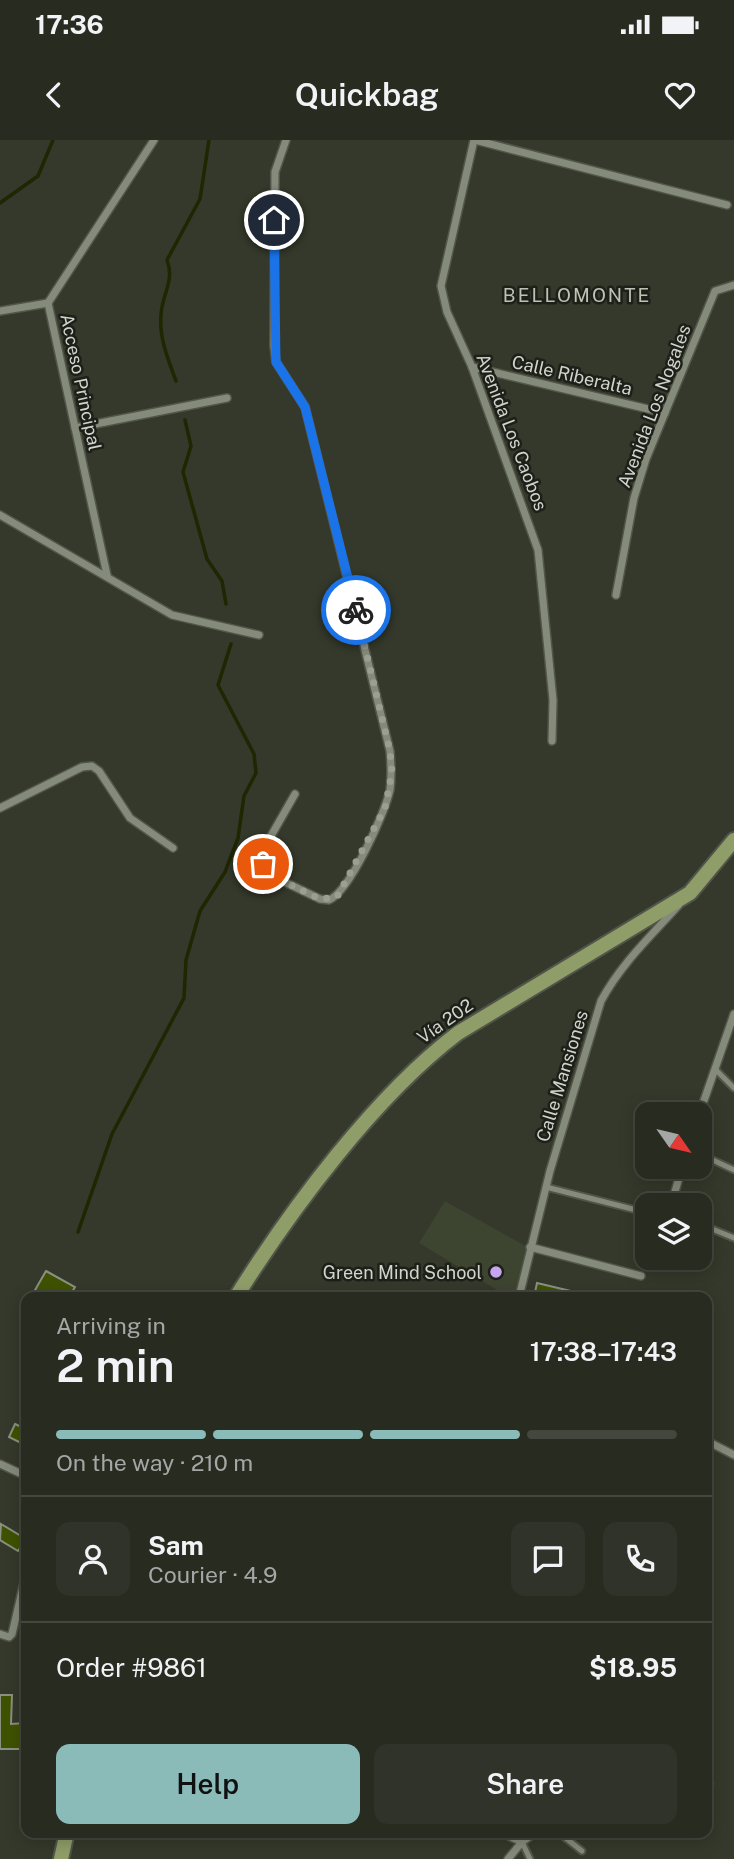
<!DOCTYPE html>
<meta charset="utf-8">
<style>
:root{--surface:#272b20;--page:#2f3329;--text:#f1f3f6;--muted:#a4a7a5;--line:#43473e;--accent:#8bbbb9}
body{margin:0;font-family:"Public Sans",sans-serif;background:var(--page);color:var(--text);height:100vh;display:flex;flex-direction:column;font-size:26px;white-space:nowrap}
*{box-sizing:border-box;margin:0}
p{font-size:23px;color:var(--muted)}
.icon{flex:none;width:38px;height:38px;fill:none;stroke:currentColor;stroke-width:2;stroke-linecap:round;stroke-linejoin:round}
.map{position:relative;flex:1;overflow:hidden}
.panel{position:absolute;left:21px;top:1152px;width:691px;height:546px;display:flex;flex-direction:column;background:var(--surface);border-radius:14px;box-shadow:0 4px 18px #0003,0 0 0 2px var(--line)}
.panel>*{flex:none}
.needle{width:46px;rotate:124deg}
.tools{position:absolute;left:635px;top:962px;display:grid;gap:14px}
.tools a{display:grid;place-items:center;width:77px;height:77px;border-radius:14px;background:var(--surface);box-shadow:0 4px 18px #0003,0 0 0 2px var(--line);font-size:35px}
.pin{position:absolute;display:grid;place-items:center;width:60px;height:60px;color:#fff;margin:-30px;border:4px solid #fff;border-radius:50%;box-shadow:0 2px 7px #0007}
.courier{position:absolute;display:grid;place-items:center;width:70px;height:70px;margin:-35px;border:5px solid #1a73e8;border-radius:50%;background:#fff;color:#222;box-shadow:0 2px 9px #0007}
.overview em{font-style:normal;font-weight:600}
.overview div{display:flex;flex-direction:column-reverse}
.overview{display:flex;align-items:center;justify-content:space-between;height:119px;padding:0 35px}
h1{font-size:46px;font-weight:600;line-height:52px}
.bar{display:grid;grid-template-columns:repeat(4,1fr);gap:10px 7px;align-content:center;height:84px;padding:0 35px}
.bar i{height:9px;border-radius:5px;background:var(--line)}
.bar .active{background:var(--accent)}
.bar p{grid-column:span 4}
.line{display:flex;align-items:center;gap:18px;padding:0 35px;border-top:2px solid var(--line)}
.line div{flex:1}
.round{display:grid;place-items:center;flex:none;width:74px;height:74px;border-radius:14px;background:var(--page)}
.action{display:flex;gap:14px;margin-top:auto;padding:14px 35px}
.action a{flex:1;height:80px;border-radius:14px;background:var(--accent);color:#111;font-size:28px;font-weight:600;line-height:80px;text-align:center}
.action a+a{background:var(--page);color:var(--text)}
.status{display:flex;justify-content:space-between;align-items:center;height:49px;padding:0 35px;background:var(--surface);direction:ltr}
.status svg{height:19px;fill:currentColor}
header{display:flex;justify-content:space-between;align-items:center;height:91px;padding:0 35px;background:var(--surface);font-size:32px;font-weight:600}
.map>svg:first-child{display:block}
.built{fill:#3d4430}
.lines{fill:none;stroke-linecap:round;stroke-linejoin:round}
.stream{stroke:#1d2701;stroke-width:3.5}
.building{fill:#3f5200;stroke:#8b9180;stroke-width:2}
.service-casing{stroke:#52564a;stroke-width:9}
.minor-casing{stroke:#52564a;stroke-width:10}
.secondary-casing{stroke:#52564a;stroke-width:18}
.service{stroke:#858b7b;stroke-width:5}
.minor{stroke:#858b7b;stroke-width:7}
.secondary{stroke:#8f9e69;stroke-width:14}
.done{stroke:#9a9e93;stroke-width:7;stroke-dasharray:0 12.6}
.route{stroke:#1a73e8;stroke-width:9}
.poi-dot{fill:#c5a6f0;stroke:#1d1f19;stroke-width:2.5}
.labels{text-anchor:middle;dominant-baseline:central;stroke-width:5;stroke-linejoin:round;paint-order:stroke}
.street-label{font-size:18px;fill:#d1d4cb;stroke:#1d1f19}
.poi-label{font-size:18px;fill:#d1d4cb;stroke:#1d1f19;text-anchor:end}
.neighbourhood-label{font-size:19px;letter-spacing:2px;fill:#bdc3b2;stroke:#1d1f19}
</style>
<div class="status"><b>17:36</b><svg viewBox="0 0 49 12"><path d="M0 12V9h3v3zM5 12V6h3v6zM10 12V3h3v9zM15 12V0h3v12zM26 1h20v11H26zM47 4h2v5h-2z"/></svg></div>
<header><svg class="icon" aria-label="back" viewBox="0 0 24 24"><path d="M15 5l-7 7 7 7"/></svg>Quickbag<svg class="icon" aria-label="heart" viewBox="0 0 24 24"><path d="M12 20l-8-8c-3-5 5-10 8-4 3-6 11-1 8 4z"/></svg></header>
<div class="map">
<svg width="734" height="1719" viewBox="0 0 734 1719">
<rect width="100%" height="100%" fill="#34392b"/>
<polygon class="built" points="445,1061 529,1108 517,1157 509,1157 419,1103"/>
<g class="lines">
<g class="stream">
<polyline points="0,63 38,36 53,0"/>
<path d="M176 241C168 219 159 198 161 175 162 154 175 141 167 120L200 59 209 0"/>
<polyline points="185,280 191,306 183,332 207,419 222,441 226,464"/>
<polyline points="78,1092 112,994 184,858 186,820 200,771 225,732 238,698 244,656 256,633 254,614 218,545 231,504"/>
</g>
</g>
<g class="building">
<polygon points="46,1131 75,1147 69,1157 48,1157 35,1150"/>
<polygon points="537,1143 596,1157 534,1157"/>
<polygon points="15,1284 26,1289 25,1305 9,1297"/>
<polygon points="1,1384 26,1399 18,1411 0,1400"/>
<polygon points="0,1555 12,1555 11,1584 26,1583 26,1609 0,1609"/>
</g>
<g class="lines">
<g class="service-casing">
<g id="service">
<polyline points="715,929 734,948"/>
<polyline points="700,1014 734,1030"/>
<polyline points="546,1047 648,1073"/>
<polyline points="700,1084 734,1098"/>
<polyline points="707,1645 710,1644"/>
<polyline points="558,1692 582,1711"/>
<polyline points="522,1702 530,1719"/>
</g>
</g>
<g class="minor-casing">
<g id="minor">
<path d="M286 0 275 32 274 206 276 222 305 267 390 611C391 624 392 636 390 650 385 673 350 751 329 760L320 759 268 734 263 724V710L295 654"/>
<polyline points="474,0 441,146 447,172 472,227 538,410 553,560 552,601"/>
<polyline points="475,0 727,65"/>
<polyline points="0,171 48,163"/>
<polyline points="472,227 665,273"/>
<polyline points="75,288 227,258"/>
<polyline points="0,375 172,475 259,495"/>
<polyline points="107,435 48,163 154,0"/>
<polyline points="616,455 634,358 646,319 715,151 734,145"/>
<polyline points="0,668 82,627 92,626 99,631 130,678 173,708"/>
<polyline points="699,975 734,874"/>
<polyline points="671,1066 682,1027"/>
<polyline points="530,1107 641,1136"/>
<path d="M519 1157 550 1031 601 861C621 824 650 797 678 766"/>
<polyline points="707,1301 734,1315"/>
<polyline points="0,1324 26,1336"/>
<polyline points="0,1494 9,1497 12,1494 26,1434"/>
<polyline points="500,1692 522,1702 536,1692"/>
<polyline points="508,1719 522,1702"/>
</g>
</g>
<g class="secondary-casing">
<g id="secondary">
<path d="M236 1157C292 1068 375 956 458 893L690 753 734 700"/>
<polyline points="61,1719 67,1692"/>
</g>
</g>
<use href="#service" class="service"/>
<use href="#minor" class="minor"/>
<use href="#secondary" class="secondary"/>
</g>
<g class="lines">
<polyline class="done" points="263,724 268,734 320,759 337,757 385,668 392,632 390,611 356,470"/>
<polyline class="route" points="274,80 276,222 305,267 356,470"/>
</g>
<circle class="poi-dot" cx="496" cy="1132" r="7"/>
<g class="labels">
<g class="street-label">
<text transform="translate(572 235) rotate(13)">Calle Riberalta</text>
<text transform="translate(81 242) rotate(78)">Acceso Principal</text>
<text transform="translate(654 266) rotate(-69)">Avenida Los Nogales</text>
<text transform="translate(512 292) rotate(69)">Avenida Los Caobos</text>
<text transform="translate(445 881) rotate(-35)">Vía 202</text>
<text transform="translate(562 936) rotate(-73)">Calle Mansiones</text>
</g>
<g class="poi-label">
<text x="482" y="1132">Green Mind School</text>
</g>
<g class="neighbourhood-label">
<text x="577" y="155">BELLOMONTE</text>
</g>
</g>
</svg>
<div class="tools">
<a><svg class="needle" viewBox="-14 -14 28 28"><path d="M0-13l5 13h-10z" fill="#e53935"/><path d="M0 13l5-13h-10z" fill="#a4a7a5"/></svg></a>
<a><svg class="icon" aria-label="layers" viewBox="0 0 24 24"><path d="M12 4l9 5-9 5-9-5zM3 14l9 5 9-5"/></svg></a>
</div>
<div class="pin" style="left:263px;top:724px;background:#ea580c"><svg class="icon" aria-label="bag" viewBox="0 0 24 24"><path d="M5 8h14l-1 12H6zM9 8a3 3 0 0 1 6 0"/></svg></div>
<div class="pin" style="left:274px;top:80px;background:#1f2937"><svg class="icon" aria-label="home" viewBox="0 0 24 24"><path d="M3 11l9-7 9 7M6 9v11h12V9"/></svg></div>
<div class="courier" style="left:356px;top:470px"><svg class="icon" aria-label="bike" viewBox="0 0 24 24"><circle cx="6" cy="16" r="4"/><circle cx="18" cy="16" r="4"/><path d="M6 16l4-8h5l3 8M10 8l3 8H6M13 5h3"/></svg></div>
<section class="panel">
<div class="overview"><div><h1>2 min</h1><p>Arriving in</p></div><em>17:38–17:43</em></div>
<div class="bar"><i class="active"></i><i class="active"></i><i class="active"></i><i></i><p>On the way · 210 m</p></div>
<div class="line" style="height:126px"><a class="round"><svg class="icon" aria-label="person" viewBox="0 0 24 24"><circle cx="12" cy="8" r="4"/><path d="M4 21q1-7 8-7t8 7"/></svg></a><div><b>Sam</b><p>Courier · 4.9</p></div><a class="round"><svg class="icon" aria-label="chat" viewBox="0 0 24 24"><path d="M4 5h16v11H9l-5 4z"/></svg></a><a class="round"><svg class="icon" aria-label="phone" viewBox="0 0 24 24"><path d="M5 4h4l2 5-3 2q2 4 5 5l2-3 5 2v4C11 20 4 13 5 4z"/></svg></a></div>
<div class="line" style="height:91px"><div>Order #9861</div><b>$18.95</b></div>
<div class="action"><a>Help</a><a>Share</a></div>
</section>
</div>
